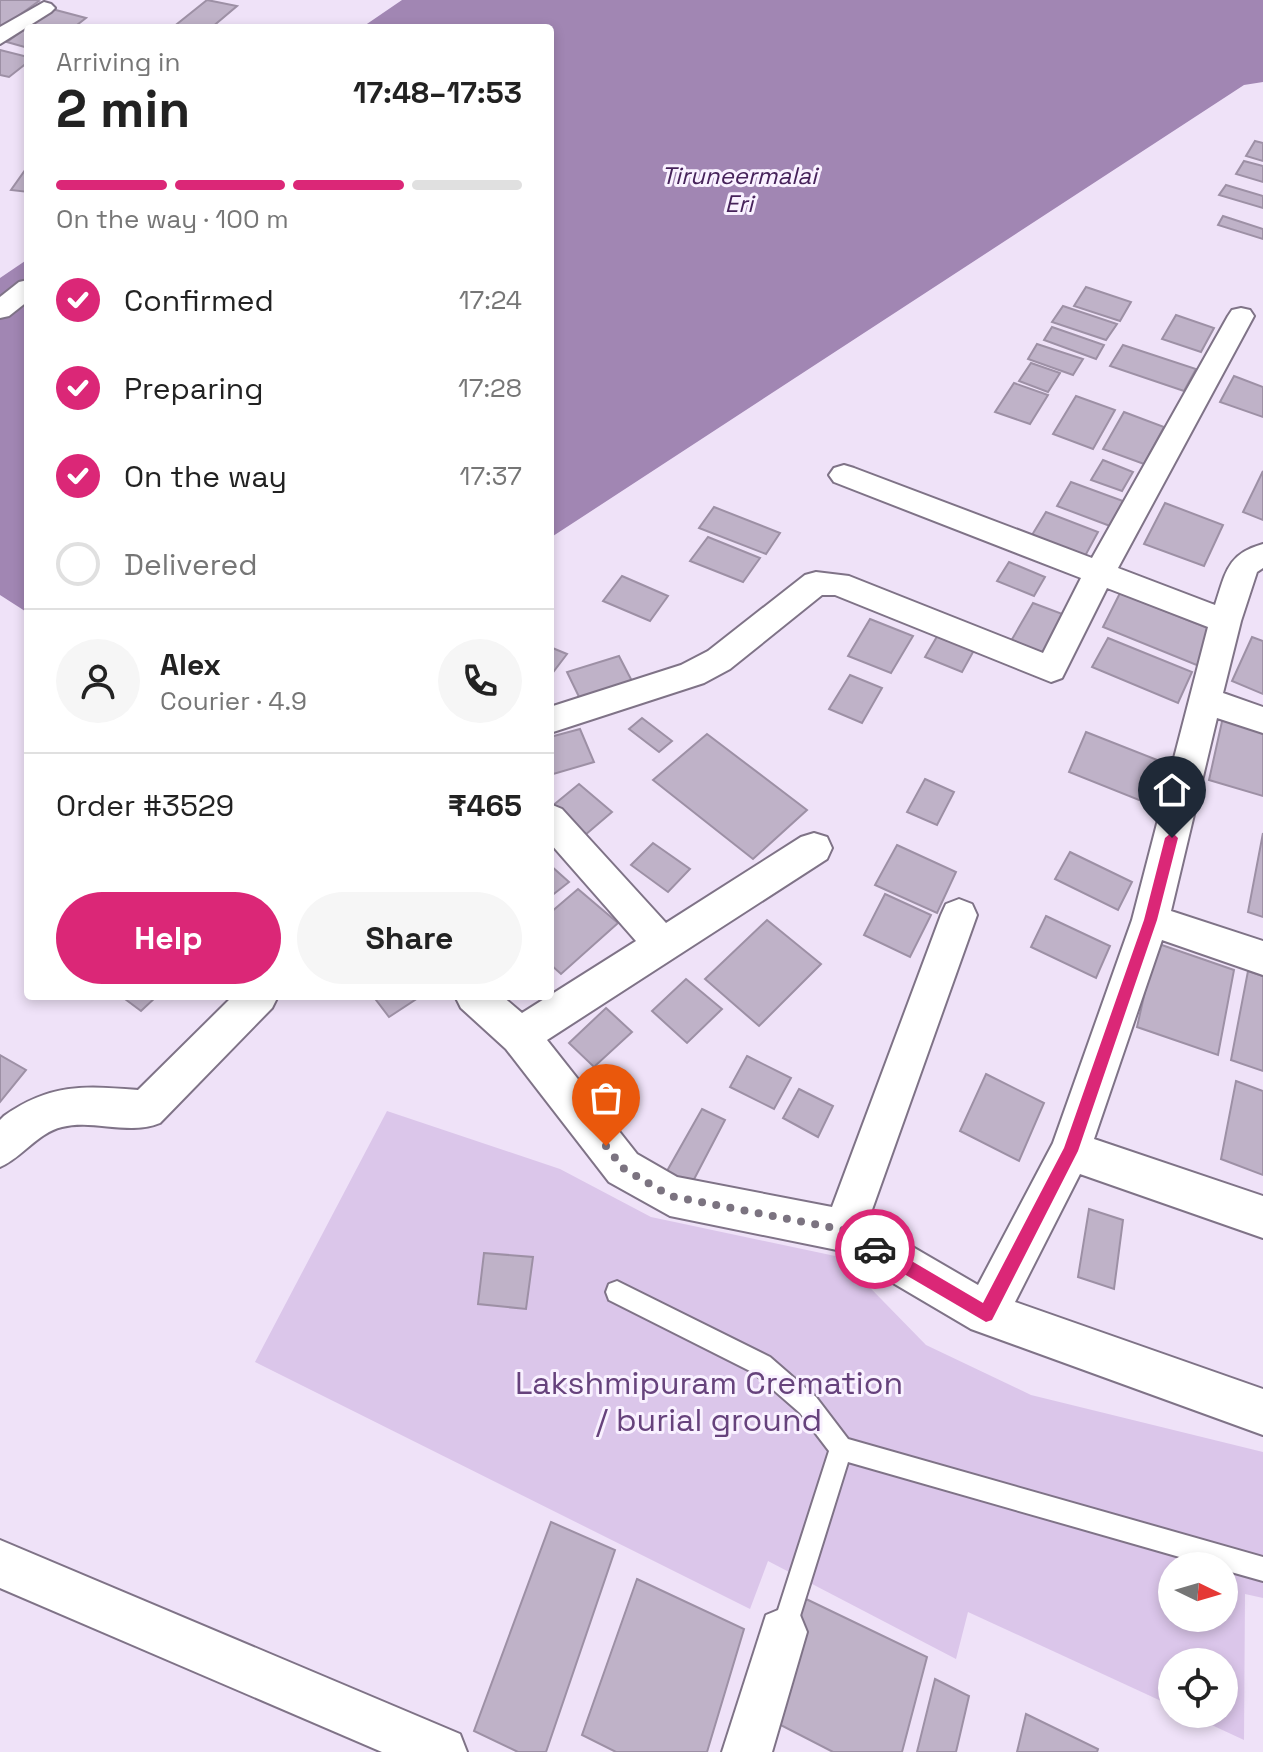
<!DOCTYPE html>
<meta charset="utf-8">
<style>
:root{--surface:#fff;--page:#f6f6f6;--text:#222;--muted:#767676;--line:#e0e0e0;--accent:#db2777}
body{margin:0;font-family:"Space Grotesk",sans-serif;background:var(--page);color:var(--text);height:100vh;display:flex;flex-direction:column;font-size:30px;white-space:nowrap}
*{box-sizing:border-box;margin:0}
p{font-size:26px;color:var(--muted)}
.icon{flex:none;width:44px;height:44px;fill:none;stroke:currentColor;stroke-width:2;stroke-linecap:round;stroke-linejoin:round}
.map{position:relative;flex:1;overflow:hidden}
.sheet{position:absolute;left:24px;top:24px;width:530px;height:976px;display:flex;flex-direction:column;background:var(--surface);border-radius:8px;box-shadow:0 4px 12px #0003}
.sheet>*{flex:none}
.needle{width:52px;rotate:95deg}
.tools{position:absolute;left:1158px;top:1552px;display:grid;gap:16px}
.tools a{display:grid;place-items:center;width:80px;height:80px;border-radius:50%;background:var(--surface);box-shadow:0 4px 12px #0003;font-size:40px}
.pin{position:absolute;display:grid;place-items:center;width:68px;height:68px;color:#fff;margin:-82px -34px;border-radius:50% 50% 50% 0;rotate:-45deg;box-shadow:0 0 8px #0007}
.pin .icon{rotate:45deg}
.courier{position:absolute;display:grid;place-items:center;width:80px;height:80px;margin:-40px;border:6px solid #db2777;border-radius:50%;background:#fff;color:#222;box-shadow:0 2px 10px #0007}
.headline em{font-style:normal;font-weight:800}
.headline div{display:flex;flex-direction:column-reverse}
.headline{display:flex;align-items:center;justify-content:space-between;height:136px;padding:0 32px}
h1{font-size:52px;font-weight:800;line-height:60px}
.bar{display:grid;grid-template-columns:repeat(4,1fr);gap:12px 8px;align-content:center;height:96px;padding:0 32px}
.bar i{height:10px;border-radius:6px;background:var(--line)}
.bar .on{background:var(--accent)}
.bar p{grid-column:span 4}
.line{display:flex;align-items:center;gap:20px;padding:0 32px;border-top:2px solid var(--line)}
.line div{flex:1}
.round{display:grid;place-items:center;flex:none;width:84px;height:84px;border-radius:42px;background:var(--page)}
ol{padding:0 32px;list-style:none}
li{display:flex;align-items:center;gap:24px;height:88px}
li p{margin-inline-start:auto}
li .icon{padding:8px;border-radius:50%;background:var(--accent);color:#fff;stroke-width:4}
li:last-child{color:var(--muted)}
li i{width:44px;height:44px;border:4px solid var(--line);border-radius:50%}
.button{display:flex;gap:16px;margin-top:auto;padding:16px 32px}
.button a{flex:1;height:92px;border-radius:48px;background:var(--accent);color:#fff;font-size:32px;font-weight:800;line-height:92px;text-align:center}
.button a+a{background:var(--page);color:var(--text)}
.map>svg:first-child{display:block}
.green{fill:#dbc6ea;fill-rule:evenodd}
.water{fill:#a186b3}
.building{fill:#bfb2c8;stroke:#9d90a5;stroke-width:2}
.lines{fill:none;stroke-linecap:round;stroke-linejoin:round}
.service-casing{stroke:#7f7387;stroke-width:4}
.minor-casing{stroke:#7f7387;stroke-width:4}
.service{fill:#fff;fill-rule:evenodd}
.minor{fill:#fff;fill-rule:evenodd}
.route{fill:#db2777}
.done{stroke:#7b7380;stroke-width:8;stroke-dasharray:0 14.4}
.labels{text-anchor:middle;dominant-baseline:central;stroke-width:6;stroke-linejoin:round;paint-order:stroke}
.far-water-label{font-size:24px;font-style:italic;fill:#46225a;stroke:#f9f1ff}
.near-park-label{font-size:32px;fill:#66427c;stroke:#f9f1ff}
</style>
<div class="map">
<svg width="1263" height="1752" viewBox="0 0 1263 1752">
<rect width="100%" height="100%" fill="#efe2f8"/>
<path class="green" d="M387 1111 560 1169 651 1217 840 1257 926 1345 1031 1395 1263 1452V1598L1245 1594 1244 1740 1188 1714H1224V1662H1172V1706L968 1612 956 1659 768 1561 750 1609 255 1362ZM1172 1566H1224V1618H1172Z"/>
<g class="water">
<polygon points="402,0 1263,0 1263,82 1244,85 550,538 550,28 361,28"/>
<polygon points="28,259 28,613 0,595 0,278"/>
</g>
<g class="building">
<polygon points="0,0 37,0 39,1 0,29"/>
<polygon points="207,0 237,6 211,28 172,28"/>
<polygon points="52,9 86,18 73,28 28,28 28,48 7,42"/>
<polygon points="0,50 28,57 28,62 9,77 0,75"/>
<polygon points="1255,141 1263,143 1263,161 1246,156"/>
<polygon points="1244,161 1263,166 1263,182 1236,174"/>
<polygon points="28,166 28,192 11,190"/>
<polygon points="1226,185 1263,196 1263,208 1219,195"/>
<polygon points="1223,216 1263,229 1263,239 1218,225"/>
<polygon points="1086,287 1131,302 1120,321 1074,306"/>
<polygon points="1063,306 1117,324 1106,340 1052,322"/>
<polygon points="1176,315 1214,328 1201,352 1162,339"/>
<polygon points="1052,327 1104,345 1096,359 1044,340"/>
<polygon points="1037,344 1083,359 1073,375 1028,359"/>
<polygon points="1123,345 1196,369 1184,391 1110,366"/>
<polygon points="1031,363 1060,373 1048,392 1019,381"/>
<polygon points="1234,376 1263,387 1263,417 1220,402"/>
<polygon points="1014,383 1048,395 1030,424 995,412"/>
<polygon points="1076,396 1115,410 1093,449 1053,434"/>
<polygon points="1124,412 1164,427 1144,464 1103,449"/>
<polygon points="1103,460 1133,472 1122,491 1091,480"/>
<polygon points="1263,471 1263,520 1243,512"/>
<polygon points="1071,482 1123,501 1110,526 1057,506"/>
<polygon points="1165,503 1223,525 1204,566 1144,544"/>
<polygon points="714,507 780,533 766,554 699,528"/>
<polygon points="1046,512 1098,532 1085,556 1032,535"/>
<polygon points="708,537 760,558 743,582 690,561"/>
<polygon points="1009,562 1045,577 1034,596 997,581"/>
<polygon points="622,576 668,596 650,621 603,601"/>
<polygon points="1120,593 1215,631 1199,666 1103,627"/>
<polygon points="1033,603 1065,615 1044,654 1011,641"/>
<polygon points="870,619 913,636 891,673 848,656"/>
<polygon points="942,628 978,643 962,672 925,657"/>
<polygon points="1252,637 1263,641 1263,694 1232,681"/>
<polygon points="1108,638 1192,672 1178,703 1092,667"/>
<polygon points="550,647 567,654 551,675 550,674"/>
<polygon points="619,656 635,687 582,703 567,672"/>
<polygon points="850,675 882,688 862,723 829,709"/>
<polygon points="1223,717 1263,729 1263,796 1209,780"/>
<polygon points="642,718 672,741 659,752 629,729"/>
<polygon points="580,729 594,762 550,775 550,737"/>
<polygon points="1086,732 1175,767 1159,808 1069,772"/>
<polygon points="707,734 807,810 753,859 653,780"/>
<polygon points="925,779 954,792 937,825 907,812"/>
<polygon points="579,784 612,812 584,836 551,807"/>
<polygon points="1263,833 1263,917 1248,912"/>
<polygon points="653,843 690,869 668,892 631,865"/>
<polygon points="897,845 956,872 937,913 875,885"/>
<polygon points="1070,852 1132,882 1118,910 1055,879"/>
<polygon points="550,865 569,882 550,897"/>
<polygon points="578,889 618,923 561,974 550,964 550,913"/>
<polygon points="885,894 931,915 910,957 864,935"/>
<polygon points="1046,916 1110,946 1096,978 1031,947"/>
<polygon points="767,920 821,964 759,1026 705,979"/>
<polygon points="1156,943 1234,970 1218,1055 1137,1027"/>
<polygon points="1248,971 1263,976 1263,1071 1231,1060"/>
<polygon points="686,979 722,1009 687,1043 652,1011"/>
<polygon points="121,996 157,996 141,1011"/>
<polygon points="373,996 421,996 389,1017"/>
<polygon points="606,1008 632,1032 594,1067 569,1043"/>
<polygon points="0,1055 26,1070 0,1102"/>
<polygon points="747,1056 791,1078 774,1109 730,1087"/>
<polygon points="986,1074 1044,1103 1019,1161 960,1131"/>
<polygon points="1236,1081 1263,1091 1263,1175 1221,1159"/>
<polygon points="799,1089 833,1106 818,1137 783,1118"/>
<polygon points="702,1109 725,1120 691,1185 667,1171"/>
<polygon points="1089,1209 1123,1220 1114,1289 1078,1277"/>
<polygon points="484,1253 533,1257 526,1309 478,1304"/>
<polygon points="551,1522 615,1550 546,1752 518,1752 474,1731"/>
<polygon points="637,1579 744,1629 707,1752 616,1752 582,1735"/>
<polygon points="804,1598 927,1657 902,1752 833,1752 767,1718"/>
<polygon points="935,1679 969,1696 956,1752 917,1752"/>
<polygon points="1026,1714 1098,1749 1097,1752 1017,1752"/>
</g>
<g class="lines">
<g class="service-casing">
<polygon id="service" points="617,1281 770,1357 816,1397 848,1439 1263,1557 1263,1581 1224,1570 1224,1566 1211,1566 848,1462 795,1632 792,1641 783,1644 774,1641 771,1632 829,1451 800,1413 754,1373 609,1300 606,1292 609,1284"/>
</g>
<g class="minor-casing">
<g id="minor">
<polygon points="44,2 51,4 55,8 51,12 0,44 0,27"/>
<polygon points="28,280 28,301 9,316 0,318 0,297 19,282"/>
<path d="M1241 308 1250 310 1254 316 1118 568 1215 605C1226 572 1227 554 1263 544V568L1257 572 1241 621 1223 693 1263 707V733L1217 718 1171 911 1263 941V975L1162 940 1094 1139 1263 1196V1238L1080 1174 1015 1302 1263 1389V1435L971 1329 837 1250 670 1216 609 1182 506 1049 461 1008 455 996H502L522 1013 636 941 550 843V804L562 809 666 923 801 837 814 833 827 837 832 848 827 859 547 1040 637 1154 677 1177 832 1207 941 915 946 904 959 899 972 904 977 915 868 1221 978 1285 1053 1143 1132 920 1208 627 1107 588 1062 678 1051 682 835 595H822L730 669 704 683 550 733V707L681 665 708 651 805 575 816 572 849 576 1043 653 1081 578 834 482 829 475 834 468 844 465 854 468 1092 558 1228 316 1232 310Z"/>
<path d="M233 996H278L272 1008 160 1123C129 1136 94 1119 62 1127 37 1133 23 1157 0 1167V1120L4 1116C51 1083 84 1086 138 1090Z"/>
<polygon points="0,1540 460,1734 467,1752 382,1752 0,1588"/>
<polygon points="783,1608 800,1615 807,1632 772,1752 722,1752 766,1615"/>
</g>
</g>
<use href="#service" class="service"/>
<use href="#minor" class="minor"/>
</g>
<polygon class="route" points="1172,832 1178,838 1157,920 1078,1151 992,1320 986,1322 870,1254 868,1249 875,1241 881,1243 983,1303 1064,1148 1144,920 1165,838"/>
<g class="lines">
<polyline class="done" points="606,1146 623,1168 670,1196 844,1230 875,1249"/>
</g>
<g class="labels">
<g class="far-water-label">
<text x="739" y="175">Tiruneermalai<tspan x="739" dy="28">Eri</tspan></text>
</g>
<g class="near-park-label">
<text x="709" y="1383">Lakshmipuram Cremation<tspan x="709" dy="37">/ burial ground</tspan></text>
</g>
</g>
</svg>
<div class="tools">
<a><svg class="needle" viewBox="-14 -14 28 28"><path d="M0-13l5 13h-10z" fill="#e53935"/><path d="M0 13l5-13h-10z" fill="#767676"/></svg></a>
<a><svg class="icon" aria-label="locate" viewBox="0 0 24 24"><circle cx="12" cy="12" r="6"/><path d="M12 2v4M12 18v4M2 12h4M18 12h4"/></svg></a>
</div>
<div class="pin" style="left:606px;top:1146px;background:#ea580c"><svg class="icon" aria-label="bag" viewBox="0 0 24 24"><path d="M5 8h14l-1 12H6zM9 8a3 3 0 0 1 6 0"/></svg></div>
<div class="pin" style="left:1172px;top:838px;background:#1f2937"><svg class="icon" aria-label="home" viewBox="0 0 24 24"><path d="M3 11l9-7 9 7M6 9v11h12V9"/></svg></div>
<div class="courier" style="left:875px;top:1249px"><svg class="icon" aria-label="car" viewBox="0 0 24 24"><path d="M5 17H2v-5l4-1 3-4h7l3 4 3 1v5h-3M9 17h6M6 11h13"/><circle cx="7" cy="17" r="2"/><circle cx="17" cy="17" r="2"/></svg></div>
<section class="sheet">
<div class="headline"><div><h1>2 min</h1><p>Arriving in</p></div><em>17:48–17:53</em></div>
<div class="bar"><i class="on"></i><i class="on"></i><i class="on"></i><i></i><p>On the way · 100 m</p></div>
<ol>
<li><svg class="icon" aria-label="check" viewBox="0 0 24 24"><path d="M5 12l5 5 9-10"/></svg>Confirmed<p>17:24</p></li>
<li><svg class="icon" aria-label="check" viewBox="0 0 24 24"><path d="M5 12l5 5 9-10"/></svg>Preparing<p>17:28</p></li>
<li><svg class="icon" aria-label="check" viewBox="0 0 24 24"><path d="M5 12l5 5 9-10"/></svg>On the way<p>17:37</p></li>
<li><i></i>Delivered</li>
</ol>
<div class="line" style="height:144px"><a class="round"><svg class="icon" aria-label="person" viewBox="0 0 24 24"><circle cx="12" cy="8" r="4"/><path d="M4 21q1-7 8-7t8 7"/></svg></a><div><b>Alex</b><p>Courier · 4.9</p></div><a class="round"><svg class="icon" aria-label="phone" viewBox="0 0 24 24"><path d="M5 4h4l2 5-3 2q2 4 5 5l2-3 5 2v4C11 20 4 13 5 4z"/></svg></a></div>
<div class="line" style="height:104px"><div>Order #3529</div><b>₹465</b></div>
<div class="button"><a>Help</a><a>Share</a></div>
</section>
</div>
